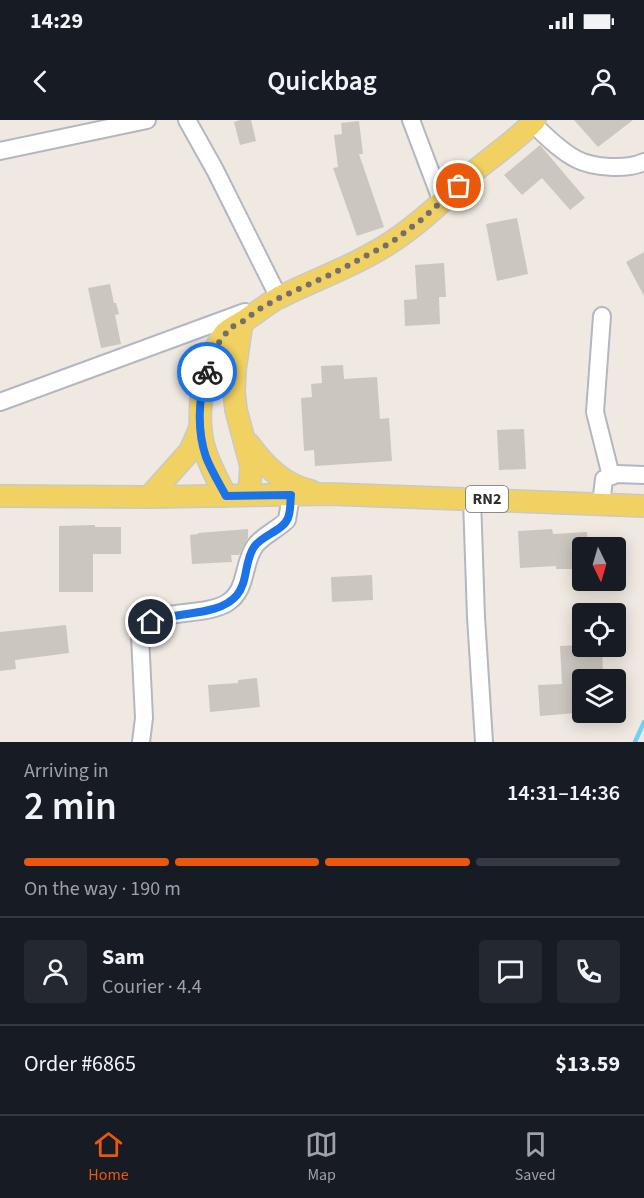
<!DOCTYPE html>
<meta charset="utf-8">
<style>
:root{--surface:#171b24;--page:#242831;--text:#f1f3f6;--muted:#9ea1a6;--line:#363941;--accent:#ea580c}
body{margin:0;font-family:"Source Sans 3",sans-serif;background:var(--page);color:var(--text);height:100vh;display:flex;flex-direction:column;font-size:22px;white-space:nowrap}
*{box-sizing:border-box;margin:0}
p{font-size:20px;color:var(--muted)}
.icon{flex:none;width:33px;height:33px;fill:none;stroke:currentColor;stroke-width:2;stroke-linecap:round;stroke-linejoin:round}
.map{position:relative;height:622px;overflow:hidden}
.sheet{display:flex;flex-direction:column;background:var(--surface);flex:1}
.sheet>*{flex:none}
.needle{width:39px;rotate:175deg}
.tools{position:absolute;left:572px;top:417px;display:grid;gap:12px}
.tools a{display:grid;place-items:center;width:54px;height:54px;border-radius:6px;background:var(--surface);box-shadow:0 3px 15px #0003;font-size:30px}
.pin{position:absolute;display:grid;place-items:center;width:51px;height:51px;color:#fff;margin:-26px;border:3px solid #fff;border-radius:50%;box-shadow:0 2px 6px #0007}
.courier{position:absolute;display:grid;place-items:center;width:60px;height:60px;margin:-30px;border:4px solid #1a73e8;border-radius:50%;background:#fff;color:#222;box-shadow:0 2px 8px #0007}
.summary em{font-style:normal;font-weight:600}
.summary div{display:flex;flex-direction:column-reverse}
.summary{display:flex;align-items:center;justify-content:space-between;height:102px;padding:0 24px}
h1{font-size:39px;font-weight:600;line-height:45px}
.bar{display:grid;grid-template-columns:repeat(4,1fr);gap:9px 6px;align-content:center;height:72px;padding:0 24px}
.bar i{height:8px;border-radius:4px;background:var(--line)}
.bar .current{background:var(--accent)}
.bar p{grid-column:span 4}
.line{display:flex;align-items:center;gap:15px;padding:0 24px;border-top:2px solid var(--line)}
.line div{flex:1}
.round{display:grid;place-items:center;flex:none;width:63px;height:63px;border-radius:6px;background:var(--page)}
.status{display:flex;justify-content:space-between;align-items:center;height:42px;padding:0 30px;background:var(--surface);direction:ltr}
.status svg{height:16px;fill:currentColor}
header{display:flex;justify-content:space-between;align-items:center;height:78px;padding:0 24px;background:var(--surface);font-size:27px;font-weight:600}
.tabs{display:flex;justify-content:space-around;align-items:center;height:84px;border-top:2px solid var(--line);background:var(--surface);font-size:16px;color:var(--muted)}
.tabs a{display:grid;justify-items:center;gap:3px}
.tabs .current{color:var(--accent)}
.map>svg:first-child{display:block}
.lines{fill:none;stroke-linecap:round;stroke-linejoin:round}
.stream{stroke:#75cff0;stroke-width:4.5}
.building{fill:#cbc7bf}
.minor-casing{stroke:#b4b7c1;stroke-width:20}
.major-casing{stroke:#c9c9c9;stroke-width:24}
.minor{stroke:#fff;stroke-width:16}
.major{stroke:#f2d163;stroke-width:21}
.done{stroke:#726f6d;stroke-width:6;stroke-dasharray:0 10.8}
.route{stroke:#1a73e8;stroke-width:8}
.labels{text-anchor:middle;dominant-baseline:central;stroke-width:5;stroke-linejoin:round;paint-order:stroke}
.shield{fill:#fff;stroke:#6d6d6d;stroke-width:1.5}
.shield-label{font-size:16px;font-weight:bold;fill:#2e2e2e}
</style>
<div class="status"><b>14:29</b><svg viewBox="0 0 49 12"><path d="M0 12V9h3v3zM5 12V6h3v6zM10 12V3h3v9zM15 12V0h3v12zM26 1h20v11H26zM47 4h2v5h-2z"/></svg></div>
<header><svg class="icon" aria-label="back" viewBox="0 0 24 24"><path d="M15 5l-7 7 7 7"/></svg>Quickbag<svg class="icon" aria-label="person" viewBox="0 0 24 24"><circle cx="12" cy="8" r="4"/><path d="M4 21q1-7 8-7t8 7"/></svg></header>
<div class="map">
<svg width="644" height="622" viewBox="0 0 644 622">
<rect width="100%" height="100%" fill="#efe9e1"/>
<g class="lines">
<polyline class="stream" points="635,622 644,602"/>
</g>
<g class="building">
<polygon points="240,0 251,0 256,21 240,25 234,2"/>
<polygon points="574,0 633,0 598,27"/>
<polygon points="359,1 363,34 359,34 384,107 357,116 333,48 338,47 334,15 342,14 341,3"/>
<polygon points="540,25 585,78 570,90 542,58 522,75 504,55"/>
<polygon points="517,98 528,154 497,161 486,104"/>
<polygon points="644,132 644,176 626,142"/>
<polygon points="444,143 446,177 439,177 440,204 405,206 404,180 417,179 415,145"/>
<polygon points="110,164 114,183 116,183 119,194 115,195 121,224 101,228 88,168"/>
<polygon points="343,245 344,259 377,257 380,299 389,298 392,341 315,346 314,330 304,331 301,278 312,277 311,264 322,263 321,246"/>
<polygon points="524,309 526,349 499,350 497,310"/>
<polygon points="95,405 95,407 121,407 121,434 93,434 93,472 59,472 59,406"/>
<polygon points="248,409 248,418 239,435 231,435 232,442 192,444 190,415 198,414 198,413"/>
<polygon points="552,409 553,414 587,412 588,428 582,428 582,449 556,449 556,446 520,448 518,411"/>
<polygon points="372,455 373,480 332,482 331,457"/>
<polygon points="66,505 69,533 15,540 16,549 0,551 0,512"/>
<polygon points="582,525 582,526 602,526 603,552 574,554 576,593 540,596 538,565 562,564 560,526"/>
<polygon points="257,558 260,587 210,592 208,565 238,563 238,560"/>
</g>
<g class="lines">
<g class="minor-casing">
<g id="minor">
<polyline points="187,0 215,50 279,178"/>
<polyline points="411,0 442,82"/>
<path d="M532 3C546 16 559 30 576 39 593 48 627 50 644 42"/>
<polyline points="0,31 147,0"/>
<polyline points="602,196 595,292 611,356"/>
<polyline points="0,282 245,192"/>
<polyline points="472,379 476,497 484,622"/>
<polyline points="601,384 604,359 617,354 644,355"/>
<path d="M141 622 144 598 140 516C144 511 147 505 152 502 170 489 205 496 227 483 248 470 242 444 255 426 263 415 277 410 287 400L291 375"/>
</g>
</g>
<g class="major-casing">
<g id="major">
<polyline points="242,202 235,250 234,272 236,290 251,346 249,375"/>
<path d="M249 324C265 346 284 365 311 371"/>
<polyline points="0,376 149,377 330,374 644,386"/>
<path d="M226 376C204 335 195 315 203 267 207 248 213 228 225 213 231 207 238 205 244 201 256 193 266 185 278 178 316 159 357 145 393 121 423 101 449 75 476 50 495 34 518 19 535 0"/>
<polyline points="149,377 190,331 200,308"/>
</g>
</g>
<use href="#minor" class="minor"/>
<use href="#major" class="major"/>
</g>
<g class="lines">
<polyline class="done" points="207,252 217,225 230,208 242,202 258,190 279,178 334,153 392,122 421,100 459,66"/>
<path class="route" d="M151 502C176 491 219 497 237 475 248 462 244 442 254 427 262 415 283 411 288 398 291 391 290 382 291 375L226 376C219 363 211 350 206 337 197 311 198 278 207 252"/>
</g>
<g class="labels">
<rect class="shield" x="466" y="366" width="42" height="26" rx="4.5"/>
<g class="shield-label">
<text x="487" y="379">RN2</text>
</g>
</g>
</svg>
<div class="tools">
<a><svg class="needle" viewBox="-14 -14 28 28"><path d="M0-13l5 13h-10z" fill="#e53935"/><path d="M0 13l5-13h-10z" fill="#9ea1a6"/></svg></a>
<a><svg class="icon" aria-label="locate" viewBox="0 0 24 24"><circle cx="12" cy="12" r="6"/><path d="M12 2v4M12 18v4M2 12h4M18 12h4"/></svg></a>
<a><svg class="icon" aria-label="layers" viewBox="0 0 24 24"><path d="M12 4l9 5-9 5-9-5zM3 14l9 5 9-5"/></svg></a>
</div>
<div class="pin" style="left:459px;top:66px;background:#ea580c"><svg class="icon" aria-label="bag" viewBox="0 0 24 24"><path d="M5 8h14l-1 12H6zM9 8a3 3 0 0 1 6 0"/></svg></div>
<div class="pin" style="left:151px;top:502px;background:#1f2937"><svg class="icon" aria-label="home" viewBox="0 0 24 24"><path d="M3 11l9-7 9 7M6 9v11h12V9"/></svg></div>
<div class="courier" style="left:207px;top:252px"><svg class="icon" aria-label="bike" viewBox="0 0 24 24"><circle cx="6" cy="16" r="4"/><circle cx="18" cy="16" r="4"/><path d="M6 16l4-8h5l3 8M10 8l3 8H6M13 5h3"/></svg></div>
</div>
<section class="sheet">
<div class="summary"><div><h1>2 min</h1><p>Arriving in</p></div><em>14:31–14:36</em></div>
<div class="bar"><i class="current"></i><i class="current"></i><i class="current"></i><i></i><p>On the way · 190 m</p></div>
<div class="line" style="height:108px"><a class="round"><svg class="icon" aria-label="person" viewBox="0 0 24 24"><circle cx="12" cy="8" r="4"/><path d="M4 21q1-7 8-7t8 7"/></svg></a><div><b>Sam</b><p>Courier · 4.4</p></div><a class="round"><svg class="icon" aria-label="chat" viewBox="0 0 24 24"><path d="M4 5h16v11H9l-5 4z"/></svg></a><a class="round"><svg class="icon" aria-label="phone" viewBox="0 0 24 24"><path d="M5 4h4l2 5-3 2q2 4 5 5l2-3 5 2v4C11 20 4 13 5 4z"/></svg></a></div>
<div class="line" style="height:78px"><div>Order #6865</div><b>$13.59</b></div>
</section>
<nav class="tabs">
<a class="current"><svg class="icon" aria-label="home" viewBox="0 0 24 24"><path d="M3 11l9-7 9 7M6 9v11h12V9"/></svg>Home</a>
<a><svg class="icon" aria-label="map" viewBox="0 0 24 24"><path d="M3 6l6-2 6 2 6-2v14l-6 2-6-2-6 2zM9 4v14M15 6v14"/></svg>Map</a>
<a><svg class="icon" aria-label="saved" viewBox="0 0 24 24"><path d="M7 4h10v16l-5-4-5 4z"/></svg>Saved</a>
</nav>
